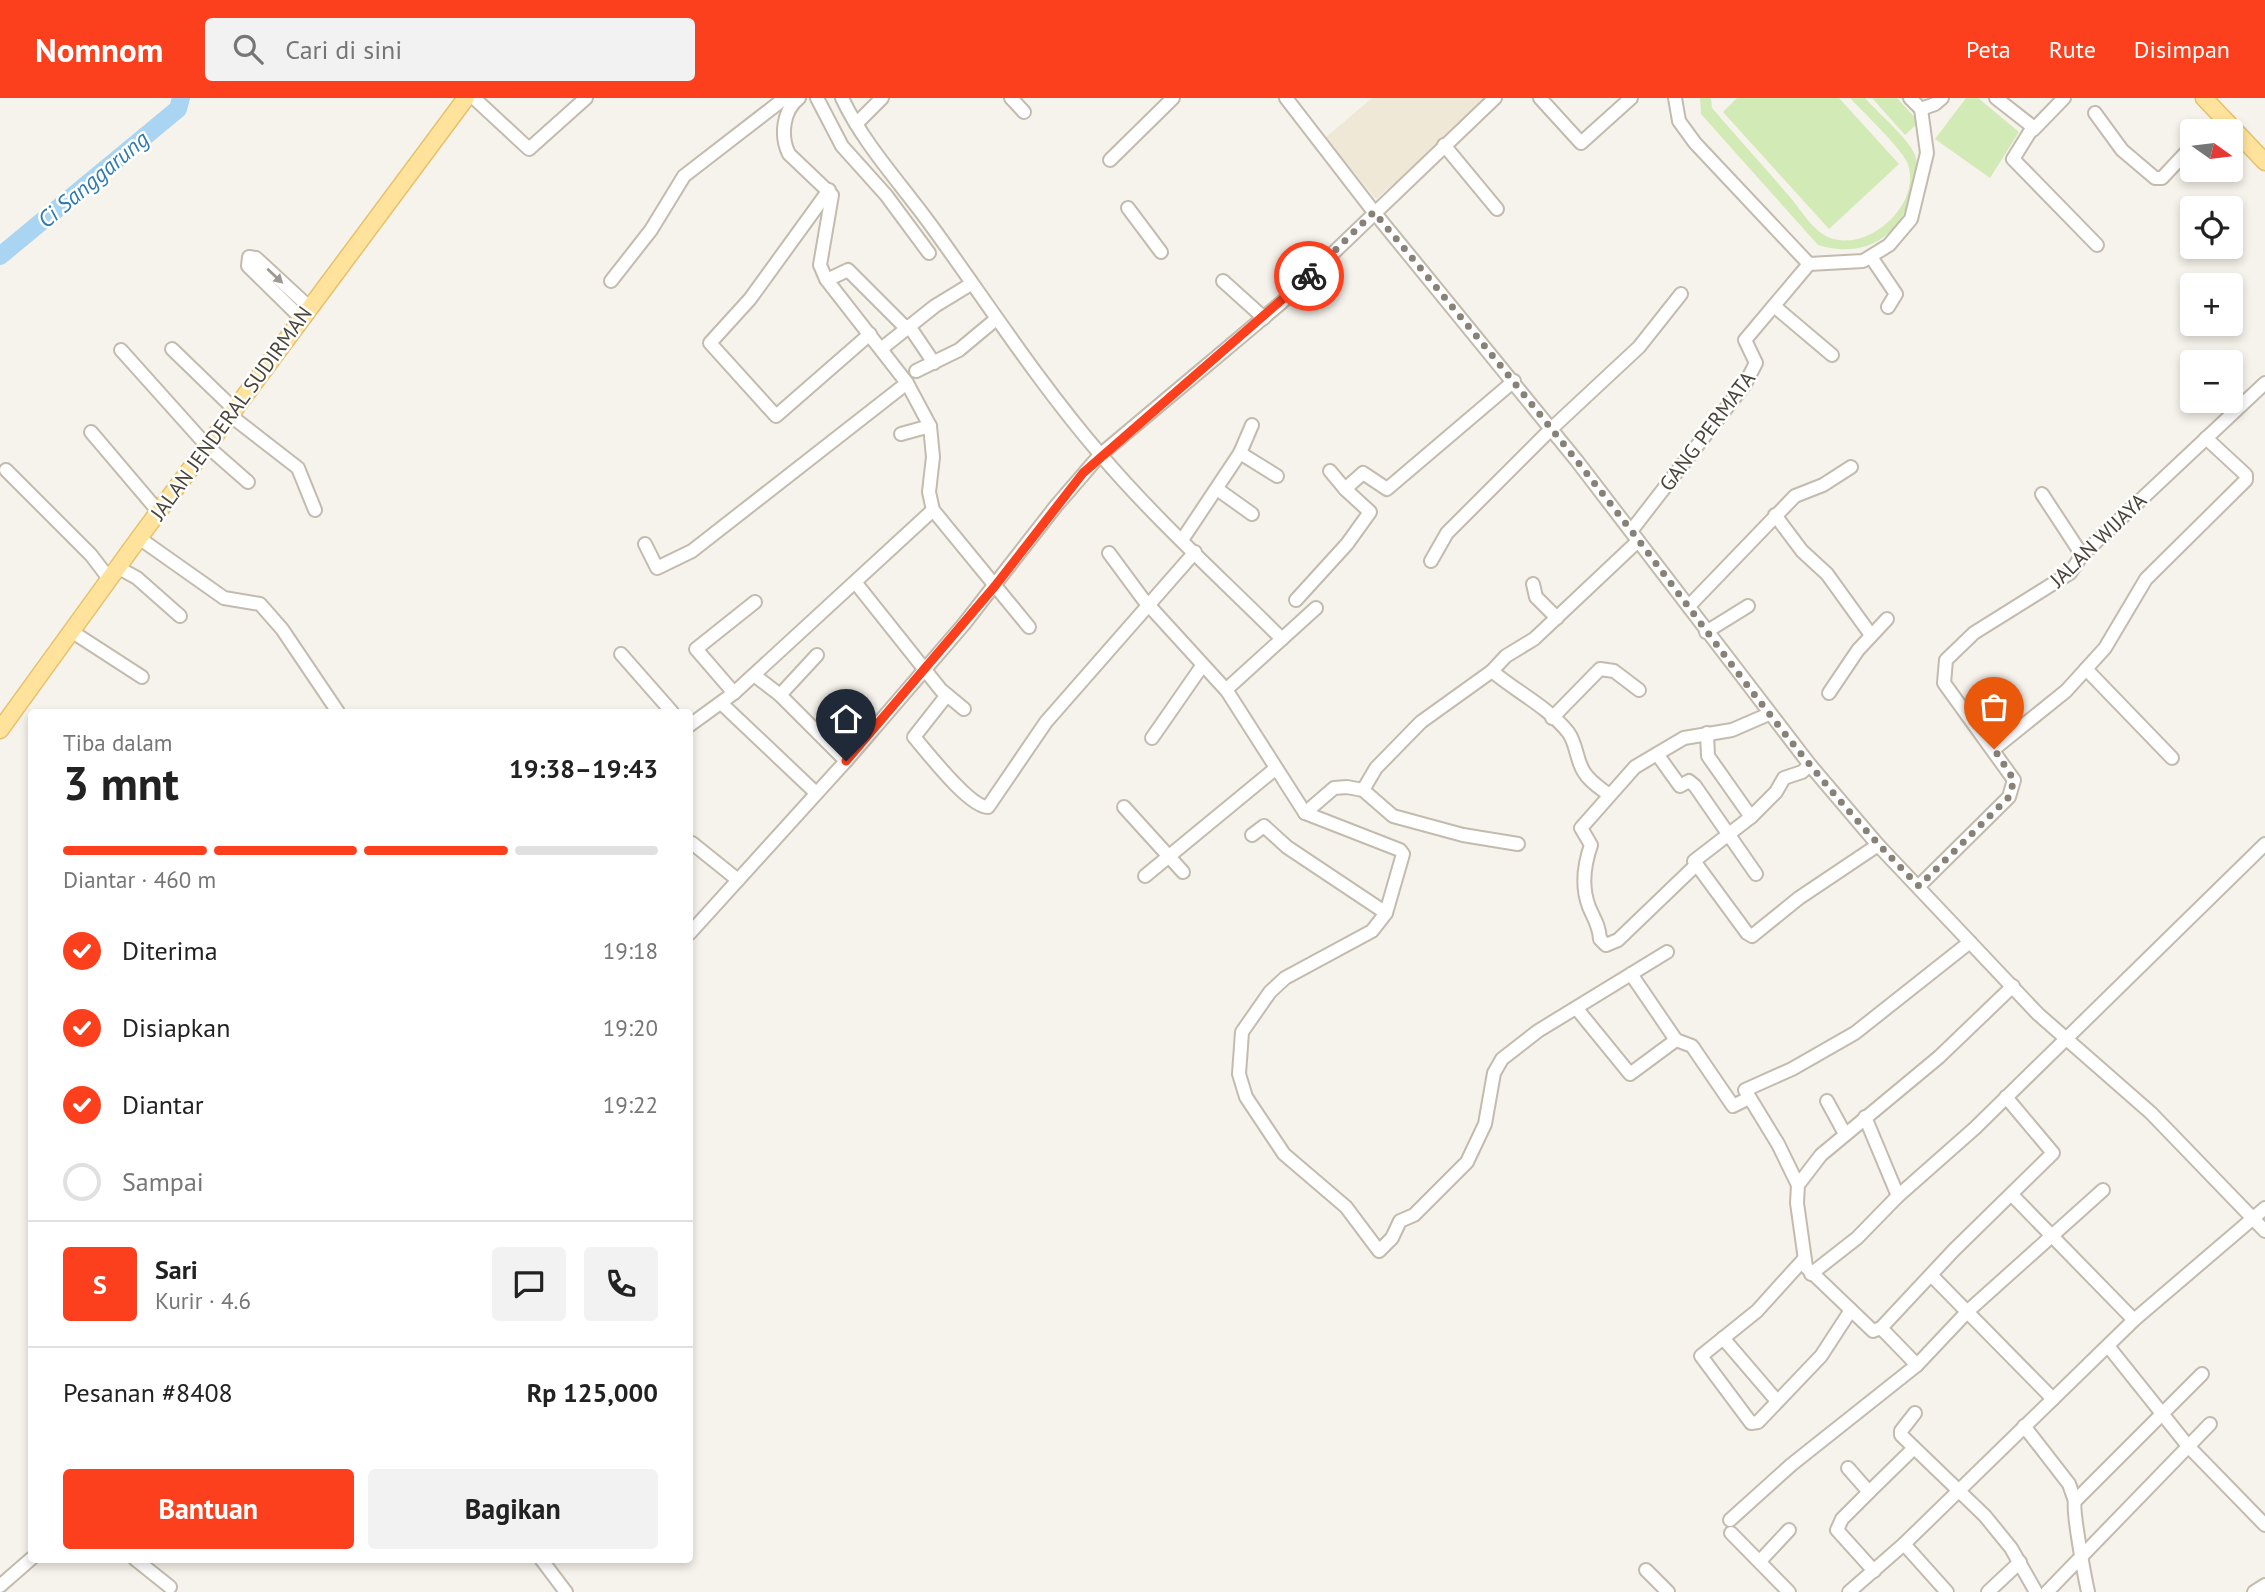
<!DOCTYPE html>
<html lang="id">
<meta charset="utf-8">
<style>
:root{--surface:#fff;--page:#f2f2f2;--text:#222;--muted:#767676;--line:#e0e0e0;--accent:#fc3f1d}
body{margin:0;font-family:"PT Sans",sans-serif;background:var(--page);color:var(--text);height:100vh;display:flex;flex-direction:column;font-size:26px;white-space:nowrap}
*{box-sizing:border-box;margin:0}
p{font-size:23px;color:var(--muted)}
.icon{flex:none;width:38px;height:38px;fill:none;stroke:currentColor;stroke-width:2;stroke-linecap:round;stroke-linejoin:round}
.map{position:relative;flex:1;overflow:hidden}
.sheet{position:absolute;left:28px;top:611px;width:665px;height:854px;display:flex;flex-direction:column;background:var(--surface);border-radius:7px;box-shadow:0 4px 10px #0003}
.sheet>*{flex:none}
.needle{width:46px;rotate:104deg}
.tools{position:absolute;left:2180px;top:21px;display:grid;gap:14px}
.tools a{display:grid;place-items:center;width:63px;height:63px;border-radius:7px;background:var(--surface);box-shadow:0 4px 10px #0003;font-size:35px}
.pin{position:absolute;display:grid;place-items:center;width:60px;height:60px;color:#fff;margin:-72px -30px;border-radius:50% 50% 50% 0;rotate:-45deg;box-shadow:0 0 7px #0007}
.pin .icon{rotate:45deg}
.courier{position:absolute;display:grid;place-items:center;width:70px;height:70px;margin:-35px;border:5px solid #fc3f1d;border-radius:50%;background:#fff;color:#222;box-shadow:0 2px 9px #0007}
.head em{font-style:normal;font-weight:600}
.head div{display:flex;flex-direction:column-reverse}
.head{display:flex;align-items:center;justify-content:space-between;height:119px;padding:0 35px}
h1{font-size:46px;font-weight:600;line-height:52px}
.bar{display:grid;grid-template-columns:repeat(4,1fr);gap:10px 7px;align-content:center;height:84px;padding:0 35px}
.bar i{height:9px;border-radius:5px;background:var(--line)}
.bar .selected{background:var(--accent)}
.bar p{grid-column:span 4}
.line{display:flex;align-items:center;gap:18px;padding:0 35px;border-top:2px solid var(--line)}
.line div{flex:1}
.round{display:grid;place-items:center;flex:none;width:74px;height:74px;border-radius:7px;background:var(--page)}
ol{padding:0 35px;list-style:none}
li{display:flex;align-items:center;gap:21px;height:77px}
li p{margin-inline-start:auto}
li .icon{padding:7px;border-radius:50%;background:var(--accent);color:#fff;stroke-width:4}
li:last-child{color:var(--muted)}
li i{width:38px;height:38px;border:4px solid var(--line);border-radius:50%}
.cta{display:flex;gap:14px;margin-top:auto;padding:14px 35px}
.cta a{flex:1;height:80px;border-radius:7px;background:var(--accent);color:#fff;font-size:28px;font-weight:600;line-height:80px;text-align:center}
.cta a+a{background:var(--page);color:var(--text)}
header{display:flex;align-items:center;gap:42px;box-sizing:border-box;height:98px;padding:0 35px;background:var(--accent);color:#fff}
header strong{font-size:33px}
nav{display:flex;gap:38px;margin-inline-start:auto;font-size:24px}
.search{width:490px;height:63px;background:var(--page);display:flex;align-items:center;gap:18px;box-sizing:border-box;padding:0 24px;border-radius:7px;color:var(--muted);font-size:26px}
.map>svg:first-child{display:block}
.education{fill:#efe8d6}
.green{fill:#d2eab5}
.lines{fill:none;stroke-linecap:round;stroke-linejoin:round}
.river{stroke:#a9d4f2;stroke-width:18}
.minor-casing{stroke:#c2bbae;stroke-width:16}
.major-casing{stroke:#e6c16a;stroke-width:19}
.minor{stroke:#fff;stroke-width:12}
.major{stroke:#ffe39c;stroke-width:16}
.oneway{fill:#9c9892}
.done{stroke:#878178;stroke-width:7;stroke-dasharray:0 12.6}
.route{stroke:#fc3f1d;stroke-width:9}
.labels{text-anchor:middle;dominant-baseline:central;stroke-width:5;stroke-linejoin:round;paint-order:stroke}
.street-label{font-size:21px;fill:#4b4439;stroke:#fff}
.water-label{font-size:23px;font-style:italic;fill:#2e7ab2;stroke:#fff}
</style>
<header>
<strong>Nomnom</strong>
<div class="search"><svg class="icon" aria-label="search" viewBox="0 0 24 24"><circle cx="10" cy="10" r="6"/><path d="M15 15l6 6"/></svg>Cari di sini</div>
<nav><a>Peta</a><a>Rute</a><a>Disimpan</a></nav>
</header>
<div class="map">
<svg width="2265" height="1494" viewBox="0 0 2265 1494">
<rect width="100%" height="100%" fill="#f6f3ec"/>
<polygon class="education" points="1372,0 1492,0 1376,101 1325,40"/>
<g class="green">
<path d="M1700 0H1711L1712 10C1738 40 1764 69 1790 99 1799 110 1809 126 1821 135 1861 163 1925 107 1907 64 1900 49 1863 14 1850 0H1865C1877 14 1909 41 1915 57 1919 70 1916 81 1913 94 1899 140 1865 161 1818 147L1701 16Z"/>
<polygon points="1737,0 1839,0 1899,66 1829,131 1723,14"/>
<polygon points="1872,0 1897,0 1919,24 1905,37"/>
<polygon points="1966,0 1978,0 2019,34 1990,80 1935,41"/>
</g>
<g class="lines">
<polyline class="river" points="0,158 178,11 181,0"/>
<g class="minor-casing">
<g id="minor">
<polyline points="474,0 529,51 586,0"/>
<path d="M799 0C783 12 780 38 789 56L832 97 820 167 826 181 907 285 930 328 933 359 929 394 933 412 1029 529"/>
<polyline points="817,0 842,48 886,97 929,155"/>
<path d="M842 0C864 47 903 88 933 130 988 206 1039 285 1100 356 1156 422 1221 480 1282 541"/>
<polyline points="1011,0 1024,14"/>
<polyline points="1286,0 1374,114 1577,363 1810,667 1878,747 2038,916 2151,1015 2265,1133"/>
<polyline points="1540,0 1581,45 1631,0"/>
<polyline points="1675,0 1679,23 1695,45 1809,166 1863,163 1889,147 1911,121 1927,55 1921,11"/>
<polyline points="1910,0 1921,11 1935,6 1942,0"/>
<polyline points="1996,0 2033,29 2013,61 2097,147"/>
<polyline points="2095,15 2122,52 2155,80 2162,80 2193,47"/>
<polyline points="856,26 882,0"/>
<polyline points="2033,32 2064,0"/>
<polyline points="2216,33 2228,26"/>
<polyline points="1444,47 1497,111"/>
<polyline points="1110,62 1173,0"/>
<polyline points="829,92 750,201 710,245 776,318 870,236"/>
<polyline points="1128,110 1161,154"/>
<polyline points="1871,159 1896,196 1888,209"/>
<polyline points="827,182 848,172 906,230"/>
<polyline points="611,183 651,132 684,78 785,0"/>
<polyline points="1223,183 1264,220"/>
<polyline points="1774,208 1832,257"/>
<polyline points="301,220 248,168 249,159 256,160 309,209"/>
<polyline points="909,228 934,265"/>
<polyline points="172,251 235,312"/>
<polyline points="881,251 935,208 971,186"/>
<polyline points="121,252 207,348 248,384"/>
<polyline points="916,273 959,252 995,222"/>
<polyline points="231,318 298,370 315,412"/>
<polyline points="91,334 158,413"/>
<polyline points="901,336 930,328"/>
<polyline points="1240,355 1277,378"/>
<polyline points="6,372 91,457 107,478 105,486"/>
<polyline points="1330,373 1345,391 1363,375 1387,391 1514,283"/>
<polyline points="1217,391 1252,416"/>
<polyline points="2042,396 2082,457"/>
<polyline points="1775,417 1802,453 1827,476 1871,537"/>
<polyline points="1631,433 1745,286 1756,265 1745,242 1809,166"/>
<polyline points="139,440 224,500 260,506 282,531 338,614"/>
<polyline points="1182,442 1240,355 1252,327"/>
<polyline points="645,446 657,470 692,453 907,285"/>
<polyline points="1109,455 1143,501 1227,593 1305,715 1400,752 1403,756 1386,815 1287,749 1264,728 1252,737"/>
<polyline points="1431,463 1447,435 1551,331 1639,249 1681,196"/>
<polyline points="117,469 137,480 180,518"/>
<polyline points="855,484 941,592 964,611"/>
<polyline points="1533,486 1536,499 1557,520"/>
<polyline points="1296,502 1347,446 1370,414 1345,391"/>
<polyline points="1689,508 1795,398 1823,387 1851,369"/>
<polyline points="71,533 142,579"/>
<polyline points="1706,534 1748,508"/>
<polyline points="621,556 672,614"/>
<polyline points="2086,571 2172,660"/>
<path d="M1492 573C1515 593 1547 608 1568 634 1577 646 1576 662 1584 674 1589 683 1600 690 1608 696"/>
<polyline points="754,577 780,597 846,663"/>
<polyline points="1229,589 1316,510"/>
<polyline points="734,595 696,551 755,504"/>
<polyline points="1829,595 1858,552 1887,521"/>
<polyline points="780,597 817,557"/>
<path d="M947 597 914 639C928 655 969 709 988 709L1046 624 1195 454"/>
<polyline points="721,605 816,695"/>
<polyline points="1552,620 1600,571 1614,573 1639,592"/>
<polyline points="690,627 734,595 933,412"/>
<polyline points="1707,635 1708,658 1751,719"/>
<polyline points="1152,640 1202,568"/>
<polyline points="1994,651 2066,593 2105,550 2146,481 2246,382 2246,377 2206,340"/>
<polyline points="1657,656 1680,688 1689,683 1695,688 1756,776"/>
<polyline points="1810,667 1802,674 1784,680 1776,694 1751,719 1694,763 1747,835 1752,838 1799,800 1878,747"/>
<polyline points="1363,692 1376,670 1421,624 1492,573 1506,558 1534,541 1638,443"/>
<polyline points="1124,709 1183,774"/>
<polyline points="1305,715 1334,690 1347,689 1363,692 1393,718 1463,737 1518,746"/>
<polyline points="692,745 738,782"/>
<path d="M1695 768 1618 842 1606 847 1600 841C1599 827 1594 821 1589 809 1581 788 1584 767 1591 747L1581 730 1635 669 1684 640 1732 632 1769 616"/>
<polyline points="1145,778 1275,671"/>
<polyline points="1919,788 2009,699 2014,682 1944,585 1946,562 1974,535 2070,475 2082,457 2265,285"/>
<polyline points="1386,815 1372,833 1285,880 1270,894 1242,934 1239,976 1246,999 1284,1056 1346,1109 1379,1153 1392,1140 1400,1123 1414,1117 1467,1064 1485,1026 1494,975 1502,961 1538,933 1667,854"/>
<polyline points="690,835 846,663 964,526 1056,408 1100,357 1281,205 1495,0"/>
<polyline points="1631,876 1676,942 1692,948 1733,1008 1749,1000"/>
<polyline points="1577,911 1630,976 1676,942"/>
<polyline points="1827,1003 1845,1036"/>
<polyline points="1865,1019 1898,1098"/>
<polyline points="1798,1087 1778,1046 1745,992 1792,971 1855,935 1970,844"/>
<polyline points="2012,1097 2134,1222"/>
<polyline points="1804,1161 1757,1213 1701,1258 1751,1325 1758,1324 1821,1258 1851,1212"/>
<polyline points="1811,1176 1857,1140 1898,1098 1975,1030 2265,746"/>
<polyline points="1931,1177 2053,1301"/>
<polyline points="1881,1230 1954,1152 2053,1055 2006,999"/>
<polyline points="1723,1240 1777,1303"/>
<polyline points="2108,1248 2188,1348 2265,1427"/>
<polyline points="1917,1267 1881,1230 1873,1233 1806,1169 1797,1105 1798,1087 1821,1057 1939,959 2013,888"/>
<polyline points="1915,1315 1901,1333 1901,1337 1985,1418 2011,1450 2036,1494"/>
<polyline points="2024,1328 2069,1386 2075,1403"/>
<polyline points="1848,1370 1869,1394 1914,1350"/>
<polyline points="1869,1394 1842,1421 1837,1432 1874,1473"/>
<polyline points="1730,1422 1791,1367 1917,1267 1968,1213 2103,1092"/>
<polyline points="1731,1435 1789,1494"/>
<polyline points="1904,1446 1947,1494"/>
<polyline points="135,1461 170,1489"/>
<polyline points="541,1461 566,1494"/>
<polyline points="1760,1463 1789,1432"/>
<polyline points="1646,1472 1668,1494"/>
<polyline points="0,1488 32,1460"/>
<polyline points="1849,1494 1904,1446 2134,1222 2265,1110"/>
<polyline points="1988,1494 2020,1464"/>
<polyline points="2047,1494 2210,1326"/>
<path d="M2088 1494C2085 1480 2072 1412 2075 1403L2202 1276"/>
<polyline points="2254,1494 2265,1487"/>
</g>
</g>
<g class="major-casing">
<g id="major">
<polyline points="2204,0 2265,64"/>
<polyline points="0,632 139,440 466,0"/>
</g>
</g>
<use href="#minor" class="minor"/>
<use href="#major" class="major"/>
</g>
<defs><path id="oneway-solid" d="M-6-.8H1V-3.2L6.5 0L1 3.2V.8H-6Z" transform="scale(1.75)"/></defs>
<use class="oneway" href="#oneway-solid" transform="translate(275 178) rotate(43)"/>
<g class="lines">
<path class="done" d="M1309 178 1374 114C1461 219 1547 323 1630 431 1723 553 1810 680 1919 788L2009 699 2014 682 1994 651"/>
<polyline class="route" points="846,663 995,488 1083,375 1309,178"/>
</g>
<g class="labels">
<g class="street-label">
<text transform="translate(231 315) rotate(-54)">JALAN JENDERAL SUDIRMAN</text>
<text transform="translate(1707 333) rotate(-53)">GANG PERMATA</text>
<text transform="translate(2098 442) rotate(-44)">JALAN WIJAYA</text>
</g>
<g class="water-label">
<text transform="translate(93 81) rotate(-40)">Ci Sanggarung</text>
</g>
</g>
</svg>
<div class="tools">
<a><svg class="needle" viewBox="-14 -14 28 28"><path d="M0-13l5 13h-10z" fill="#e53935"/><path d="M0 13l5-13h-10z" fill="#767676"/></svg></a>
<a><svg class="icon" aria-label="locate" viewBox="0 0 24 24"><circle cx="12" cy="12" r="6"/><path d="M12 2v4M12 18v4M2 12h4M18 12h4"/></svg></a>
<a>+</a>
<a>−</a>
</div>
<div class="pin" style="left:1994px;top:651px;background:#ea580c"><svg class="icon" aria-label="bag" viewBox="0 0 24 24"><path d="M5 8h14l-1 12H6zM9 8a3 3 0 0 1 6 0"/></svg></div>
<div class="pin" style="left:846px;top:663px;background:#1f2937"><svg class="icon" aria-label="home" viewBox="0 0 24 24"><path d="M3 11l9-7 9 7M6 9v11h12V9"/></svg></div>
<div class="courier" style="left:1309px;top:178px"><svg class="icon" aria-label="bike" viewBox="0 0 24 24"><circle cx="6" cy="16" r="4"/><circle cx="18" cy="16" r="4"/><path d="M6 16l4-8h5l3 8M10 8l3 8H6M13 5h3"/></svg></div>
<section class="sheet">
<div class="head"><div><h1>3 mnt</h1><p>Tiba dalam</p></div><em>19:38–19:43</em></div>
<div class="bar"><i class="selected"></i><i class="selected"></i><i class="selected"></i><i></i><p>Diantar · 460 m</p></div>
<ol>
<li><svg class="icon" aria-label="check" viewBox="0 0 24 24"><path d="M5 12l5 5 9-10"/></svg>Diterima<p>19:18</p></li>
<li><svg class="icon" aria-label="check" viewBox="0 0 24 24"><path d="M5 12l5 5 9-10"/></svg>Disiapkan<p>19:20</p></li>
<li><svg class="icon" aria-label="check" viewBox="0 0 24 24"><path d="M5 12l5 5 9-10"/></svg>Diantar<p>19:22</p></li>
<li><i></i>Sampai</li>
</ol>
<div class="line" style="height:126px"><b class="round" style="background:var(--accent);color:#fff">S</b><div><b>Sari</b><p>Kurir · 4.6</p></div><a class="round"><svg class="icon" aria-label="chat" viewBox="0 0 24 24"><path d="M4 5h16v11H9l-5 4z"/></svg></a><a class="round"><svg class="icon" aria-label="phone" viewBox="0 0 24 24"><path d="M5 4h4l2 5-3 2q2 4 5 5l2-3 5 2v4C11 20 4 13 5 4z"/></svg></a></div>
<div class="line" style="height:91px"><div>Pesanan #8408</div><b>Rp 125,000</b></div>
<div class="cta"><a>Bantuan</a><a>Bagikan</a></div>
</section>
</div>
